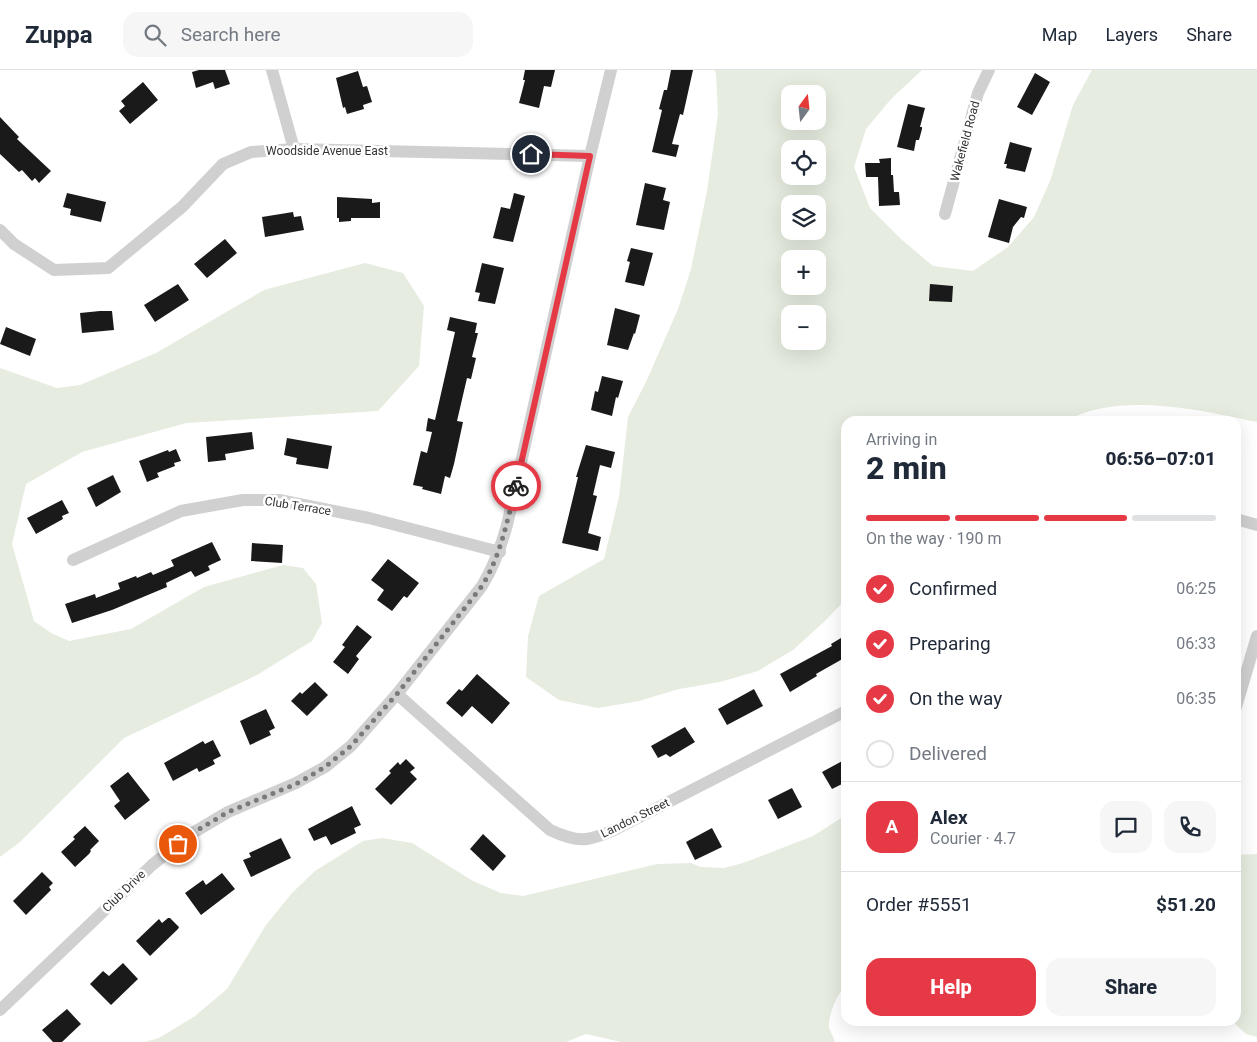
<!DOCTYPE html>
<meta charset="utf-8">
<style>
:root{--surface:#fff;--page:#f6f6f7;--text:#1f2937;--muted:#747a83;--line:#e0e1e3;--accent:#e63946}
body{margin:0;font-family:Roboto,sans-serif;background:var(--page);color:var(--text);height:100vh;display:flex;flex-direction:column;font-size:19px;white-space:nowrap}
*{box-sizing:border-box;margin:0}
p{font-size:16px;color:var(--muted)}
.icon{flex:none;width:28px;height:28px;fill:none;stroke:currentColor;stroke-width:2;stroke-linecap:round;stroke-linejoin:round}
.map{position:relative;flex:1;overflow:hidden}
.details{position:absolute;left:841px;top:346px;width:400px;height:610px;display:flex;flex-direction:column;background:var(--surface);border-radius:15px;box-shadow:0 5px 20px #0002}
.details>*{flex:none}
.needle{width:32px;rotate:15deg}
.buttons{position:absolute;left:781px;top:15px;display:grid;gap:10px}
.buttons a{display:grid;place-items:center;width:45px;height:45px;border-radius:10px;background:var(--surface);box-shadow:0 5px 20px #0002;font-size:25px}
.pin{position:absolute;display:grid;place-items:center;width:42px;height:42px;color:#fff;margin:-21px;border:2px solid #fff;border-radius:50%;box-shadow:0 1px 5px #0007}
.courier{position:absolute;display:grid;place-items:center;width:50px;height:50px;margin:-25px;border:4px solid #e63946;border-radius:50%;background:#fff;color:#222;box-shadow:0 1px 6px #0007}
.headline em{font-style:normal;font-weight:800}
.headline div{display:flex;flex-direction:column-reverse}
.headline{display:flex;align-items:center;justify-content:space-between;height:85px;padding:0 25px}
h1{font-size:32px;font-weight:800;line-height:38px}
.bar{display:grid;grid-template-columns:repeat(4,1fr);gap:8px 5px;align-content:center;height:60px;padding:0 25px}
.bar i{height:6px;border-radius:4px;background:var(--line)}
.bar .selected{background:var(--accent)}
.bar p{grid-column:span 4}
.line{display:flex;align-items:center;gap:12px;padding:0 25px;border-top:1px solid var(--line)}
.line div{flex:1}
.round{display:grid;place-items:center;flex:none;width:52px;height:52px;border-radius:15px;background:var(--page)}
ol{padding:0 25px;list-style:none}
li{display:flex;align-items:center;gap:15px;height:55px}
li p{margin-inline-start:auto}
li .icon{padding:5px;border-radius:50%;background:var(--accent);color:#fff;stroke-width:4}
li:last-child{color:var(--muted)}
li i{width:28px;height:28px;border:2px solid var(--line);border-radius:50%}
.primary-button{display:flex;gap:10px;margin-top:auto;padding:10px 25px}
.primary-button a{flex:1;height:58px;border-radius:15px;background:var(--accent);color:#fff;font-size:20px;font-weight:800;line-height:58px;text-align:center}
.primary-button a+a{background:var(--page);color:var(--text)}
header{display:flex;align-items:center;gap:30px;box-sizing:border-box;height:70px;padding:0 25px;background:var(--surface);border-bottom:1px solid var(--line)}
header strong{font-size:24px}
nav{display:flex;gap:28px;margin-inline-start:auto;font-size:18px}
.search{width:350px;height:45px;background:var(--page);display:flex;align-items:center;gap:12px;box-sizing:border-box;padding:0 18px;border-radius:15px;color:var(--muted);font-size:19px}
.map>svg:first-child{display:block}
.green{fill:#e6ecdf;fill-rule:evenodd}
.building{fill:#1a1a1a}
.lines{fill:none;stroke-linecap:round;stroke-linejoin:round}
.minor{stroke:#d0d0d0;stroke-width:12}
.done{stroke:#7a7a7a;stroke-width:5;stroke-dasharray:0 9}
.route{stroke:#e63946;stroke-width:6}
.labels{text-anchor:middle;dominant-baseline:central;stroke-width:5;stroke-linejoin:round;paint-order:stroke}
.street-label{font-size:12px;fill:#333;stroke:#fff}
</style>
<header>
<strong>Zuppa</strong>
<div class="search"><svg class="icon" aria-label="search" viewBox="0 0 24 24"><circle cx="10" cy="10" r="6"/><path d="M15 15l6 6"/></svg>Search here</div>
<nav><a>Map</a><a>Layers</a><a>Share</a></nav>
</header>
<div class="map">
<svg width="1257" height="972" viewBox="0 0 1257 972">
<rect width="100%" height="100%" fill="#fff"/>
<g class="green">
<path d="M714 0H922L891 29 866 59 854 97 870 138 901 169 933 196 973 201 1008 177 1034 147 1050 111 1073 35 1092 0H1257V352C1200 340 1119 321 1066 351H846V529L825 551 793 580 758 601 720 612 679 619 639 631 598 638 559 630 526 607 528 566 539 526 604 489 619 427 628 347 646 312 678 239 691 199 707 121 718 44 716 3ZM790 24H818V51H790ZM790 79H818V106H790ZM790 134H818V161H790ZM790 189H818V216H790ZM790 244H818V271H790Z"/>
<polygon points="365,193 403,203 424,236 419,296 378,341 186,353 82,382 26,414 12,474 34,551 51,563 69,571 131,559 204,517 283,495 303,498 316,514 322,553 312,571 257,605 124,668 20,772 0,787 0,298 57,318 80,315 156,283 264,220"/>
<path d="M846 745V917C837 922 828 947 829 957 830 961 834 968 835 972H621L586 964 566 972H145L159 968 195 946 227 919 266 855 292 823 315 801 363 771 382 768 412 773 473 811 501 823 523 826 657 794 691 793 701 797 724 798 743 793 813 766Z"/>
<polygon points="1257,784 1257,967 1246,964 1232,951 1236,951 1236,785"/>
</g>
<g class="building">
<polygon points="199,0 225,0 230,14 215,19 213,12 196,18 192,2"/>
<polygon points="525,0 555,0 551,17 544,16 539,38 519,33 525,10 523,10"/>
<polygon points="671,0 693,0 683,45 680,44 672,74 679,75 676,87 652,82 662,40 659,39 664,20 667,20"/>
<polygon points="358,1 363,17 367,16 372,32 363,35 364,39 347,44 345,37 343,38 336,8"/>
<polygon points="1035,3 1050,12 1032,45 1017,37"/>
<polygon points="143,12 158,30 130,54 119,41 125,36 121,31"/>
<polygon points="908,34 925,38 920,57 922,57 922,59 919,70 916,70 914,81 897,77"/>
<polygon points="0,47 19,67 17,69 51,101 39,113 35,108 32,111 22,100 19,102 0,84"/>
<polygon points="1010,72 1032,78 1025,102 1006,98 1007,94 1004,94"/>
<polygon points="891,88 891,105 893,105 894,122 899,122 900,135 879,136 878,107 866,107 865,93 880,93 879,89"/>
<polygon points="645,113 666,118 663,130 670,132 664,160 636,155"/>
<polygon points="67,123 106,132 101,152 70,145 71,139 63,137"/>
<polygon points="514,123 525,126 513,172 493,168 501,137 510,139"/>
<polygon points="337,127 372,129 372,133 380,132 380,148 351,148 351,151 339,152 339,148 337,148"/>
<polygon points="999,129 1027,137 1024,148 1021,147 1013,157 1009,173 988,167"/>
<polygon points="293,142 294,147 301,146 304,160 265,167 262,147"/>
<polygon points="225,169 237,183 207,208 194,194"/>
<polygon points="631,178 653,183 644,216 625,212 630,192 627,191"/>
<polygon points="482,193 504,198 495,234 478,231 480,223 475,222"/>
<polygon points="178,214 189,230 155,252 144,235"/>
<polygon points="930,214 953,216 952,232 929,231"/>
<polygon points="615,238 640,245 635,264 634,263 628,280 607,275"/>
<polygon points="100,241 112,241 114,260 82,263 80,243"/>
<polygon points="450,247 477,253 475,263 478,263 472,287 476,288 471,309 467,308 457,351 463,352 454,394 450,408 445,406 441,424 422,419 423,417 413,415 421,381 427,383 432,362 426,361 428,348 435,350 455,262 447,260"/>
<polygon points="6,257 36,269 30,286 0,274"/>
<polygon points="602,306 623,311 618,328 616,327 612,346 591,340 595,321 598,322"/>
<polygon points="252,362 254,379 225,384 226,390 208,392 206,367"/>
<polygon points="287,368 332,376 328,399 296,394 297,388 284,385"/>
<polygon points="586,375 615,382 611,398 600,395 593,425 597,426 588,463 601,467 598,481 562,473 578,407 576,407"/>
<polygon points="176,379 181,391 174,393 175,396 157,403 159,407 147,412 139,391 168,380 169,382"/>
<polygon points="113,405 121,422 96,437 87,418"/>
<polygon points="62,430 69,443 62,446 63,449 36,464 27,448"/>
<polygon points="212,472 221,490 208,496 210,500 195,507 191,501 166,513 167,517 112,540 72,553 65,534 95,524 96,528 120,519 118,513 136,506 137,508 151,502 153,505 174,496 171,490"/>
<polygon points="252,473 283,475 282,493 251,491"/>
<polygon points="388,489 419,513 407,528 404,526 392,541 377,530 384,520 371,510"/>
<polygon points="357,555 372,567 356,586 359,589 348,604 333,592 345,577 342,575"/>
<polygon points="846,565 846,587 816,604 817,606 790,622 780,604 832,576 831,574"/>
<polygon points="477,604 510,633 492,654 472,636 462,647 446,633 459,619 462,621"/>
<polygon points="315,612 328,625 307,646 291,631 300,622 302,624"/>
<polygon points="754,619 763,636 727,655 718,639"/>
<polygon points="266,639 275,658 269,661 271,665 250,675 240,651"/>
<polygon points="685,657 695,672 670,687 666,684 658,688 651,676"/>
<polygon points="213,670 221,686 213,690 215,694 199,702 197,698 173,711 164,693 203,671 205,674"/>
<polygon points="406,689 415,698 410,702 417,709 391,735 375,719 391,703 389,701 398,692 400,695"/>
<polygon points="846,689 846,712 832,719 822,702"/>
<polygon points="128,702 150,730 125,750 114,736 120,731 110,716"/>
<polygon points="792,718 802,737 778,749 768,730"/>
<polygon points="352,736 361,755 354,758 356,763 331,775 326,766 314,771 308,759"/>
<polygon points="85,756 99,771 90,780 91,781 89,784 75,797 61,782 75,769 73,767"/>
<polygon points="712,758 722,777 695,790 686,772"/>
<polygon points="483,764 506,786 493,801 470,779"/>
<polygon points="281,768 291,788 251,807 243,790 251,787 249,783"/>
<polygon points="42,802 53,813 49,817 51,820 26,845 13,831"/>
<polygon points="222,803 235,819 201,845 185,823 203,810 206,815"/>
<polygon points="168,848 170,848 179,857 178,859 150,886 136,871 159,849 162,853"/>
<polygon points="123,893 138,909 111,935 90,914 103,901 109,906"/>
<polygon points="67,939 81,954 62,972 53,972 42,960"/>
</g>
<g class="lines">
<g class="minor">
<polyline points="272,0 294,79"/>
<polyline points="945,144 978,23 989,0"/>
<polyline points="0,160 14,174 54,200 108,198 182,137 223,94 251,82 294,79 590,86"/>
<polyline points="1236,449 1257,455"/>
<polyline points="73,490 181,441 243,430 279,430 369,448 500,482"/>
<path d="M397 624 550 760C578 773 588 772 616 759L846 641"/>
<polyline points="1236,637 1257,566"/>
<path d="M0 940 152 795 191 764 228 742 296 713 325 697 351 676 397 624 482 516C494 496 501 477 507 455L590 86 611 0"/>
</g>
</g>
<g class="lines">
<path class="done" d="M178 774 191 764 228 742 296 714 325 697 351 676 397 624 482 516C501 485 507 451 516 416"/>
<polyline class="route" points="516,416 590,86 531,84"/>
</g>
<g class="labels">
<g class="street-label">
<text transform="translate(965 71) rotate(-75)">Wakefield Road</text>
<text x="327" y="81">Woodside Avenue East</text>
<text transform="translate(298 436) rotate(9)">Club Terrace</text>
<text transform="translate(635 748) rotate(-26)">Landon Street</text>
<text transform="translate(124 821) rotate(-44)">Club Drive</text>
</g>
</g>
</svg>
<div class="buttons">
<a><svg class="needle" viewBox="-14 -14 28 28"><path d="M0-13l5 13h-10z" fill="#e53935"/><path d="M0 13l5-13h-10z" fill="#747a83"/></svg></a>
<a><svg class="icon" aria-label="locate" viewBox="0 0 24 24"><circle cx="12" cy="12" r="6"/><path d="M12 2v4M12 18v4M2 12h4M18 12h4"/></svg></a>
<a><svg class="icon" aria-label="layers" viewBox="0 0 24 24"><path d="M12 4l9 5-9 5-9-5zM3 14l9 5 9-5"/></svg></a>
<a>+</a>
<a>−</a>
</div>
<div class="pin" style="left:178px;top:774px;background:#ea580c"><svg class="icon" aria-label="bag" viewBox="0 0 24 24"><path d="M5 8h14l-1 12H6zM9 8a3 3 0 0 1 6 0"/></svg></div>
<div class="pin" style="left:531px;top:84px;background:#1f2937"><svg class="icon" aria-label="home" viewBox="0 0 24 24"><path d="M3 11l9-7 9 7M6 9v11h12V9"/></svg></div>
<div class="courier" style="left:516px;top:416px"><svg class="icon" aria-label="bike" viewBox="0 0 24 24"><circle cx="6" cy="16" r="4"/><circle cx="18" cy="16" r="4"/><path d="M6 16l4-8h5l3 8M10 8l3 8H6M13 5h3"/></svg></div>
<section class="details">
<div class="headline"><div><h1>2 min</h1><p>Arriving in</p></div><em>06:56–07:01</em></div>
<div class="bar"><i class="selected"></i><i class="selected"></i><i class="selected"></i><i></i><p>On the way · 190 m</p></div>
<ol>
<li><svg class="icon" aria-label="check" viewBox="0 0 24 24"><path d="M5 12l5 5 9-10"/></svg>Confirmed<p>06:25</p></li>
<li><svg class="icon" aria-label="check" viewBox="0 0 24 24"><path d="M5 12l5 5 9-10"/></svg>Preparing<p>06:33</p></li>
<li><svg class="icon" aria-label="check" viewBox="0 0 24 24"><path d="M5 12l5 5 9-10"/></svg>On the way<p>06:35</p></li>
<li><i></i>Delivered</li>
</ol>
<div class="line" style="height:90px"><b class="round" style="background:var(--accent);color:#fff">A</b><div><b>Alex</b><p>Courier · 4.7</p></div><a class="round"><svg class="icon" aria-label="chat" viewBox="0 0 24 24"><path d="M4 5h16v11H9l-5 4z"/></svg></a><a class="round"><svg class="icon" aria-label="phone" viewBox="0 0 24 24"><path d="M5 4h4l2 5-3 2q2 4 5 5l2-3 5 2v4C11 20 4 13 5 4z"/></svg></a></div>
<div class="line" style="height:65px"><div>Order #5551</div><b>$51.20</b></div>
<div class="primary-button"><a>Help</a><a>Share</a></div>
</section>
</div>
